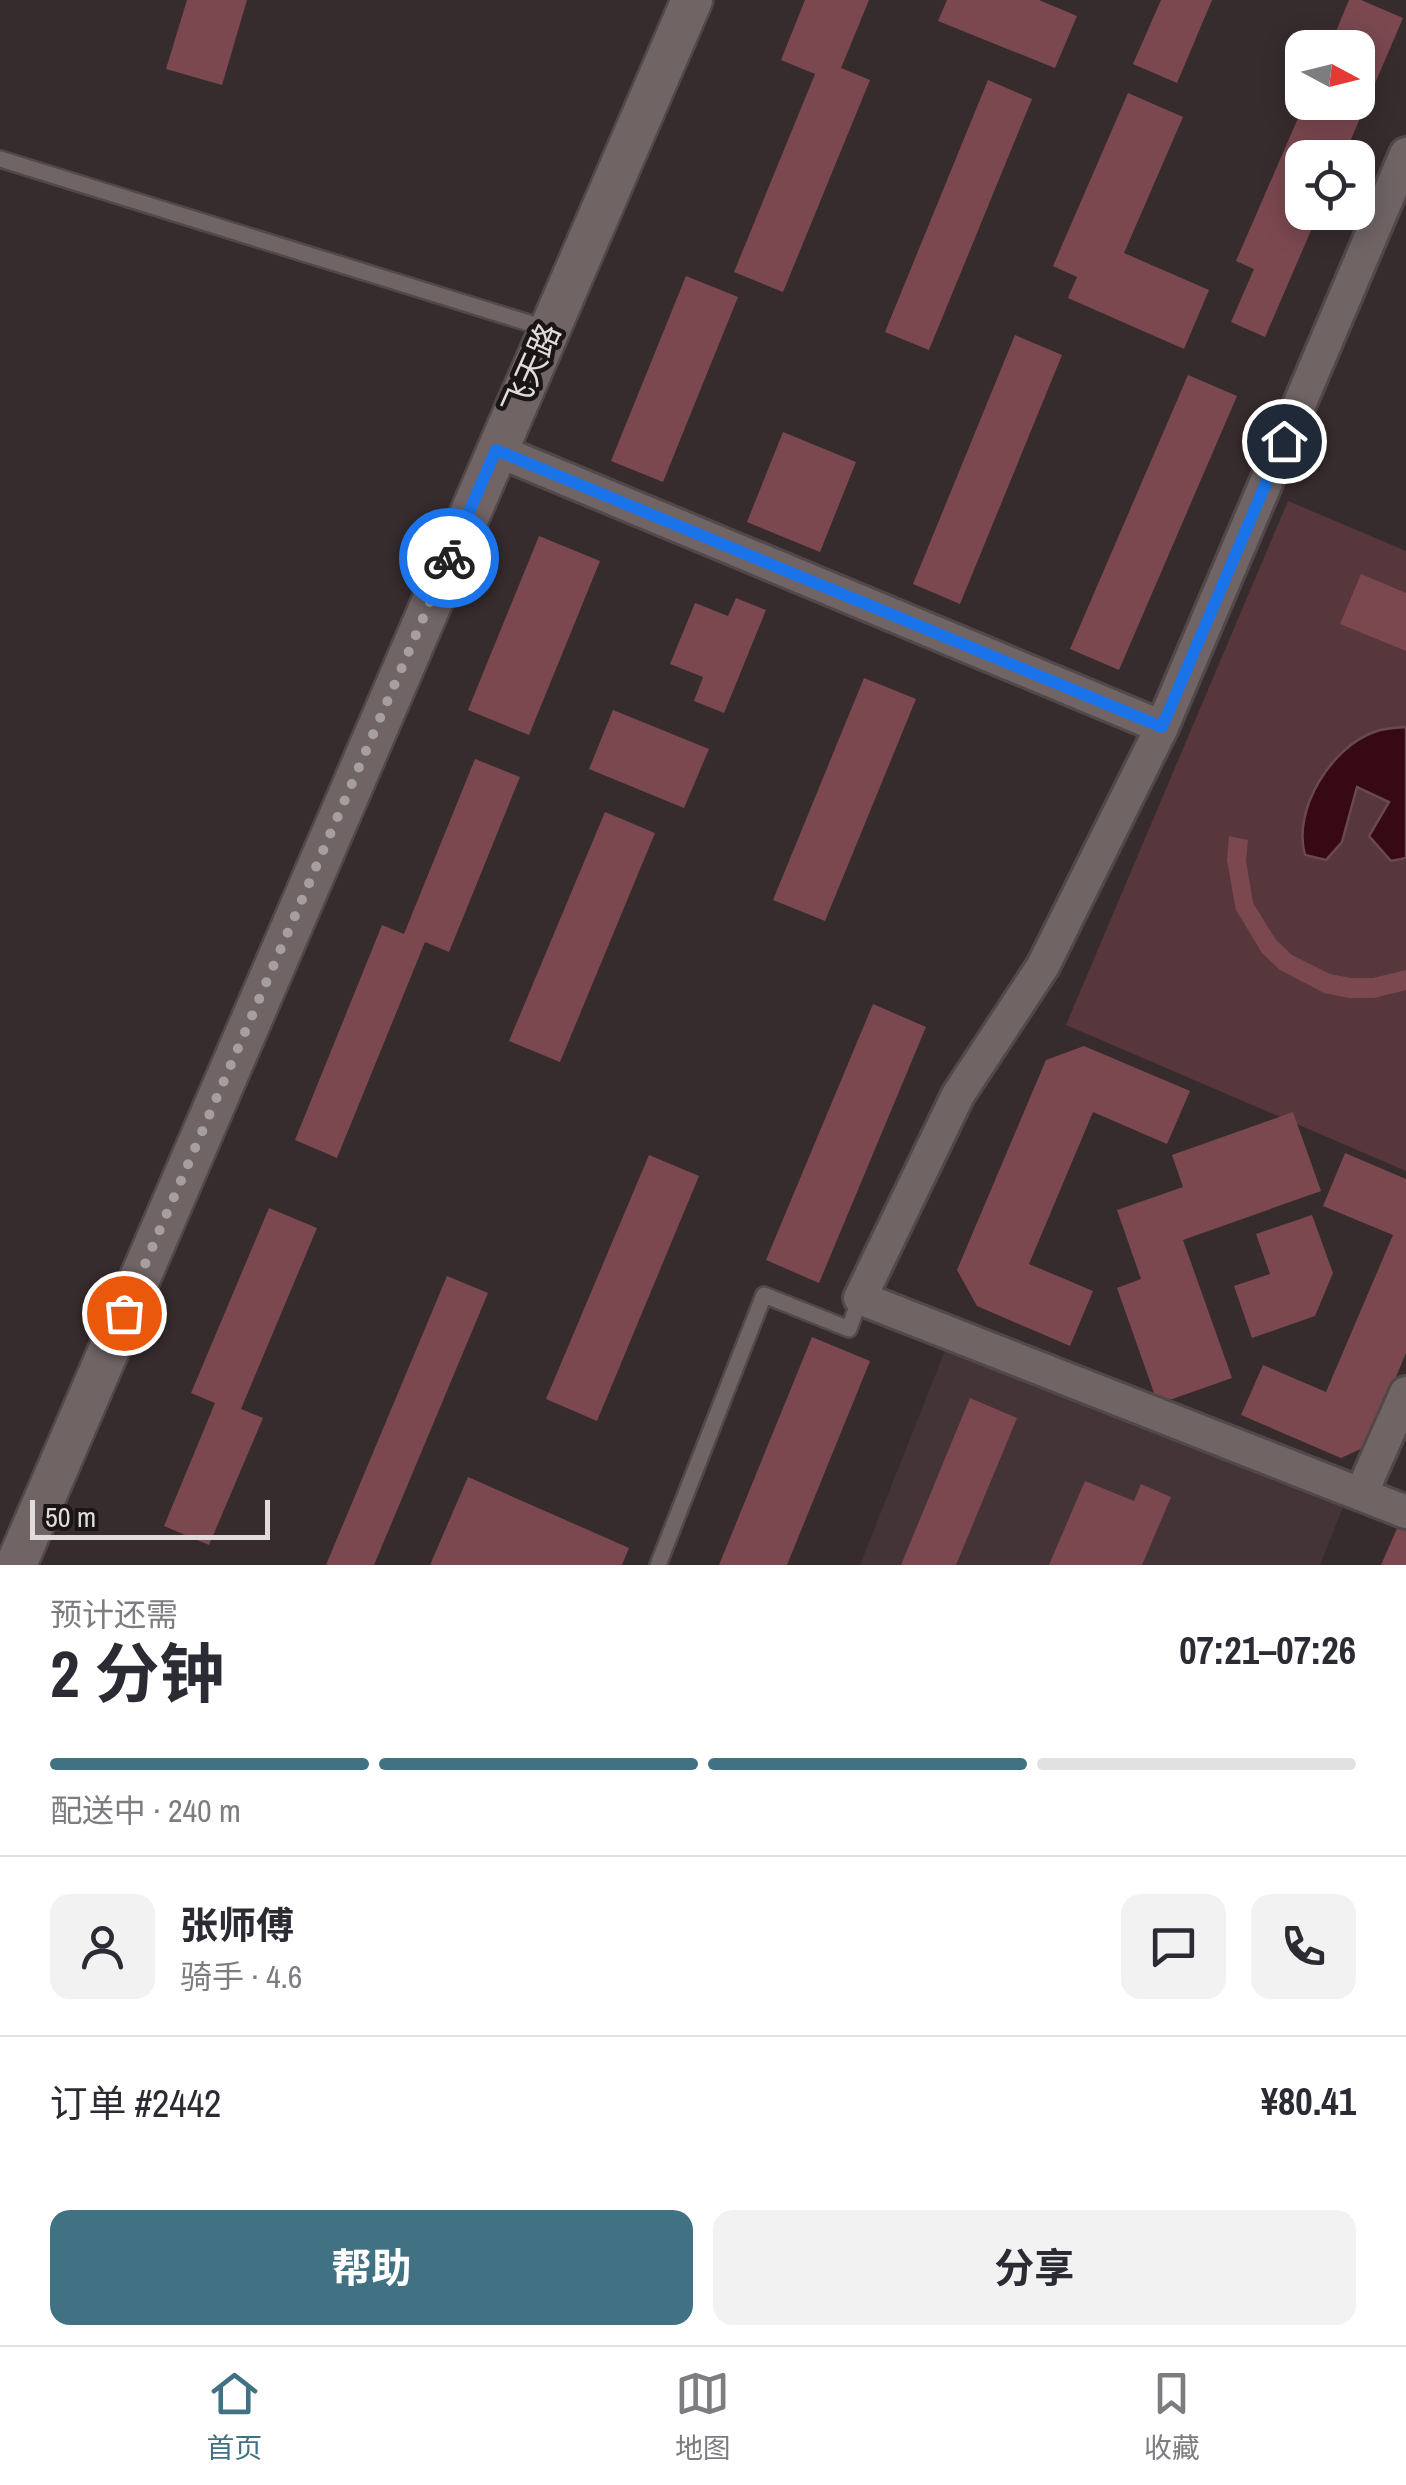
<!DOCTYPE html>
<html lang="zh">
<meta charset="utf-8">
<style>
:root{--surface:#fff;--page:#f2f2f3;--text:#2b2b33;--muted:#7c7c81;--line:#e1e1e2;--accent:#417284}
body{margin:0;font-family:"Archivo Narrow","Noto Sans SC",sans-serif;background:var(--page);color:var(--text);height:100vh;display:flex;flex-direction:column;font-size:38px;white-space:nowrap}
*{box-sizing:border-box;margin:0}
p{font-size:32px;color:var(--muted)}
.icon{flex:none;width:55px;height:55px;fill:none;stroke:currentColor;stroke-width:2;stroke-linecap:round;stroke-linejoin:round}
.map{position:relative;height:1565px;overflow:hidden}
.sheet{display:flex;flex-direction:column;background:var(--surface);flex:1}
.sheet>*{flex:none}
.needle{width:65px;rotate:97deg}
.buttons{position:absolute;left:1285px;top:30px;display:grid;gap:20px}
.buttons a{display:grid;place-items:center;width:90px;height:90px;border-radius:20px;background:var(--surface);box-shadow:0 5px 25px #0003;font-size:50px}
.scale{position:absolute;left:30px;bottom:25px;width:240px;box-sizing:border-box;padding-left:10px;border:5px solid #e2dbdc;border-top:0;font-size:28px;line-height:35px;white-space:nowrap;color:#e2dbdc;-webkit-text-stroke:8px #1b1616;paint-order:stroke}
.pin{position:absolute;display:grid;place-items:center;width:85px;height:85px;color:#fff;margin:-42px;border:5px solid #fff;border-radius:50%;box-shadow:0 2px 10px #0007}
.courier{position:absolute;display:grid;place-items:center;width:100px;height:100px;margin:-50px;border:8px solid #1a73e8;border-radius:50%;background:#fff;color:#222;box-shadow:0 2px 12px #0007}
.overview em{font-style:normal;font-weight:700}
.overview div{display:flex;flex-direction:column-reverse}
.overview{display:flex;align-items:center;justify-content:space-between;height:170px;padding:0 50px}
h1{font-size:65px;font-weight:700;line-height:75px}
.bar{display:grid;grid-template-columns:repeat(4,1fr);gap:15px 10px;align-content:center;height:120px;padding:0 50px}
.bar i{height:12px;border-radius:8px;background:var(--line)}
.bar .active{background:var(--accent)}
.bar p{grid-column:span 4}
.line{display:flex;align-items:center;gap:25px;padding:0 50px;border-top:2px solid var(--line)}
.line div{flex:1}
.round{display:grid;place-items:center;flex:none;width:105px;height:105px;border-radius:20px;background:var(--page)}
.action{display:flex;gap:20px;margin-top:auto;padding:20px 50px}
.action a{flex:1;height:115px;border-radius:20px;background:var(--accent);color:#fff;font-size:40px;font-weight:700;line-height:115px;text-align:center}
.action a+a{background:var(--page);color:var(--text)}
.menu{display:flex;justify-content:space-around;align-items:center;height:140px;border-top:2px solid var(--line);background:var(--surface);font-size:28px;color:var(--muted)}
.menu a{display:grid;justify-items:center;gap:5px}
.menu .active{color:var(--accent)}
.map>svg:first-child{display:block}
.built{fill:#453437}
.green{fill:#57373c}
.water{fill:#360915;stroke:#6a4851;stroke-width:2.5}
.building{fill:#7b4850}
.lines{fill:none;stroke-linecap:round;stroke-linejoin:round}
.service-casing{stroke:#514849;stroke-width:20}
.minor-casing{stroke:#514849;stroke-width:38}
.tertiary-casing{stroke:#514849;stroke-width:45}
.service{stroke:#706465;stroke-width:15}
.minor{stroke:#706465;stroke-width:32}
.tertiary{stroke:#706465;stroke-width:40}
.done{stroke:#a69e9f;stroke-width:10;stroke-dasharray:0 18}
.route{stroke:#1a73e8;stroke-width:12}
.labels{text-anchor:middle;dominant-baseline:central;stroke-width:9;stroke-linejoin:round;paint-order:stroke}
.street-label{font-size:32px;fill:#e2dbdc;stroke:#1b1616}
</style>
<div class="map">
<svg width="1406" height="1565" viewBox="0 0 1406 1565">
<rect width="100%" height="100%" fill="#372c2d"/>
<polygon class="built" points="950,1338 1347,1497 1320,1565 860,1565"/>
<polygon class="green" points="1288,501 1406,551 1406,1171 1066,1025"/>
<path class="water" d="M1406 727V858L1391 861 1369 836 1389 802 1357 787 1342 842 1326 860 1305 855C1292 809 1332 747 1374 732 1384 728 1396 728 1406 727Z"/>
<g class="building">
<polygon points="187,0 247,0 222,85 166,69"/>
<polygon points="805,0 869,0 841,68 870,80 783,292 734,272 815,74 781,60"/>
<polygon points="947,0 1039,0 1077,16 1055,68 938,21"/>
<polygon points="1161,0 1212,0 1177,83 1133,64"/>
<polygon points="1349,0 1361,0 1403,18 1343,158 1302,158 1302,212 1319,212 1265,337 1231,322 1254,269 1236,261 1305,102 1358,102 1358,48 1329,48"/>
<polygon points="988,80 1032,99 929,350 885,332"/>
<polygon points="1128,93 1183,117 1124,253 1209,290 1184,349 1068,298 1077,277 1053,266"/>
<polygon points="686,276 738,297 663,482 611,461"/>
<polygon points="1015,335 1062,355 960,604 913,584"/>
<polygon points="1188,375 1237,396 1119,670 1070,649"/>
<polygon points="783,432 856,462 820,552 747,522"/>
<polygon points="539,536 600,561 529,735 468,710"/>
<polygon points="1361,574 1406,593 1406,651 1340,624"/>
<polygon points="736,598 766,610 724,713 694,701 703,677 670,664 695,603 728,616"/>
<polygon points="864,678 916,699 825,921 773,900"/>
<polygon points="613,710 709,749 684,808 589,769"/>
<polygon points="475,759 520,777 449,952 425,942 337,1158 295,1140 382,925 404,934"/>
<polygon points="605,812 655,833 560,1062 509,1041"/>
<polygon points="1229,836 1248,840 1246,861 1253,903 1276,940 1292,955 1330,974 1351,978 1373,978 1406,970 1406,990 1374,998 1349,998 1324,993 1280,970 1262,953 1236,910 1227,861"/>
<polygon points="873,1004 926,1027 819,1283 766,1260"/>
<polygon points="1084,1046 1190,1091 1167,1144 1093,1112 1029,1264 1093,1291 1070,1346 977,1306 957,1270 1046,1060"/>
<polygon points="1293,1112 1321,1191 1183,1240 1232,1378 1158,1404 1117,1288 1141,1279 1117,1210 1183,1187 1172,1155"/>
<polygon points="1345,1153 1406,1179 1406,1353 1367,1446 1341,1458 1241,1415 1263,1365 1326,1392 1393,1235 1323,1206"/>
<polygon points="649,1155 699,1176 597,1421 546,1399"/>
<polygon points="269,1208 317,1228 241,1409 263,1418 209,1545 164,1526 215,1403 191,1393"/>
<polygon points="1312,1215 1333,1273 1315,1316 1252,1338 1234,1286 1270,1274 1256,1234"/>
<polygon points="447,1276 488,1293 374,1565 326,1565"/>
<polygon points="812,1337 870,1361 787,1565 719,1565"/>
<polygon points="970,1398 1017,1418 956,1565 901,1565"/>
<polygon points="468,1477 629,1548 622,1565 430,1565"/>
<polygon points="1085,1481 1134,1501 1141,1484 1171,1497 1142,1565 1049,1565"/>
<polygon points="1399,1524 1406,1526 1406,1565 1381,1565"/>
</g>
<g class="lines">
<g class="service-casing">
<g id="service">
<polyline points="0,159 548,329"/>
<polyline points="658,1565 764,1295 849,1329 860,1298"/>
</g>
</g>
<g class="minor-casing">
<g id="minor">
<polyline points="496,450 1162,727 1406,154"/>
<polyline points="1162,727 1043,966 958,1095 860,1298 1406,1512"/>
<polyline points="1361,1494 1406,1393"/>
</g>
</g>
<g class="tertiary-casing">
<polyline id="tertiary" points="16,1565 692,0"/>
</g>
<use href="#service" class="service"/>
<use href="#minor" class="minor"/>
<use href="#tertiary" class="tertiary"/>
</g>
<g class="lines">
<polyline class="done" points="124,1313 449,558"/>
<polyline class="route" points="449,558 496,450 1162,727 1284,441"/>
</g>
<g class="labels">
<g class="street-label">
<text transform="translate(531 369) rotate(-66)">飞天路</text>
</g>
</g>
</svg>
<div class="buttons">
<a><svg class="needle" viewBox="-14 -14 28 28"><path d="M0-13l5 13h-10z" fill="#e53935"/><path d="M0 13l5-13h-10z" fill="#7c7c81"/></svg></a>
<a><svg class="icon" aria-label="locate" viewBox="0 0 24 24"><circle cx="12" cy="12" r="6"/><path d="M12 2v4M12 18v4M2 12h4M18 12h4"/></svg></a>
</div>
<div class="scale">50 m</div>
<div class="pin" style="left:124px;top:1313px;background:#ea580c"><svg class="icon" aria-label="bag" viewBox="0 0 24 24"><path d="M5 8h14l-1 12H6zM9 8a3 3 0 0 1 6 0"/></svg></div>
<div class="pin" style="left:1284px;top:441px;background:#1f2937"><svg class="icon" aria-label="home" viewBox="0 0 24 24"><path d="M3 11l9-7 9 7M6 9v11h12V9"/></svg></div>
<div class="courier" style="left:449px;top:558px"><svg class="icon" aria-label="bike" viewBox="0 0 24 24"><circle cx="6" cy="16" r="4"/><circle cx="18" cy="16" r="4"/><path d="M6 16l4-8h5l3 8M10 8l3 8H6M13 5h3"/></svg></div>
</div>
<section class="sheet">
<div class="overview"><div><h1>2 分钟</h1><p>预计还需</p></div><em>07:21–07:26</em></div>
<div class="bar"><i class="active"></i><i class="active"></i><i class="active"></i><i></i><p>配送中 · 240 m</p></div>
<div class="line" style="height:180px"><a class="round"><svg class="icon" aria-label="person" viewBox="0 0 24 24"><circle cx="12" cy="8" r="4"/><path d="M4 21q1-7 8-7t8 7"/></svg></a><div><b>张师傅</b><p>骑手 · 4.6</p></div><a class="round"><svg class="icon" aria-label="chat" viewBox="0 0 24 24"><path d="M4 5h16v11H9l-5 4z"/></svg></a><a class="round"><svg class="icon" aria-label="phone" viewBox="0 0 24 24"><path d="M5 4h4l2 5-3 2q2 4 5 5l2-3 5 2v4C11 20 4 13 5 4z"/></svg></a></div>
<div class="line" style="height:130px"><div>订单 #2442</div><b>¥80.41</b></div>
<div class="action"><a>帮助</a><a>分享</a></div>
</section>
<nav class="menu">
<a class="active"><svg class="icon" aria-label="home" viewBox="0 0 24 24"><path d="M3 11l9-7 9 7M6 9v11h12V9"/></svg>首页</a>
<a><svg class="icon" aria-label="map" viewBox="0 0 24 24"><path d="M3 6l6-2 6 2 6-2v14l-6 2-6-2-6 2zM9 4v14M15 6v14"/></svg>地图</a>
<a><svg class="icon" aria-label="saved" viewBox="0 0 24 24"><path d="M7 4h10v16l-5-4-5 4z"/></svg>收藏</a>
</nav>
